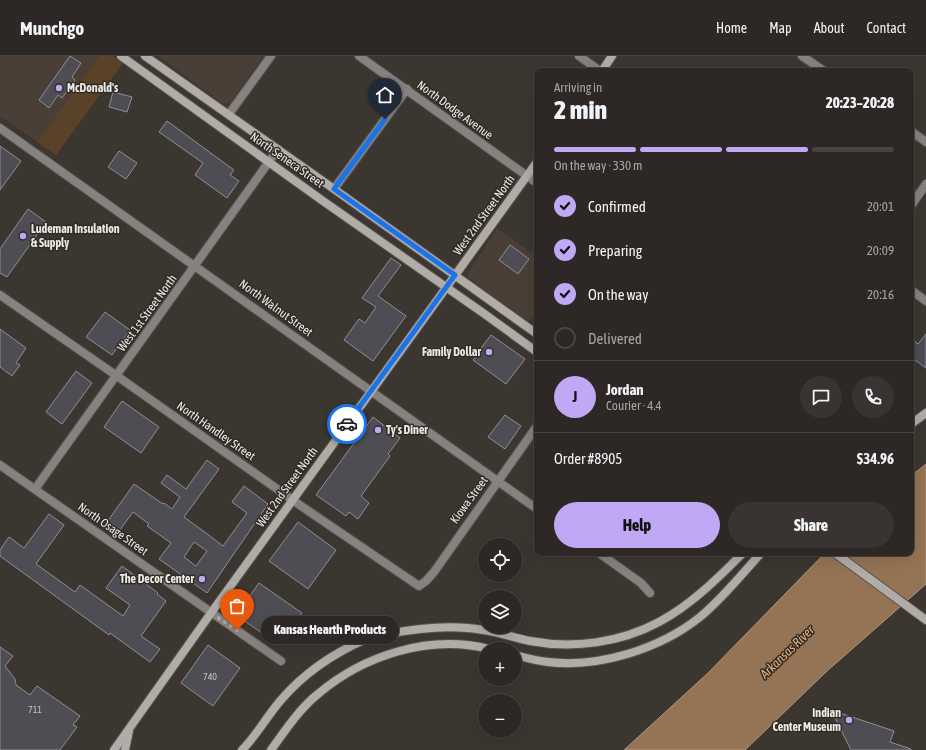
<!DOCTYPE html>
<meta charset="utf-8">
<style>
:root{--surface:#2d2825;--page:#393432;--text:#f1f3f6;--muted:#a7a6a7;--line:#484442;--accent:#c0a8f4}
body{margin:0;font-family:"Asap Condensed",sans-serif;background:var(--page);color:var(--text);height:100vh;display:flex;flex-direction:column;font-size:15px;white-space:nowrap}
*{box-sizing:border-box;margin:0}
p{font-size:13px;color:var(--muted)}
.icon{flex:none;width:22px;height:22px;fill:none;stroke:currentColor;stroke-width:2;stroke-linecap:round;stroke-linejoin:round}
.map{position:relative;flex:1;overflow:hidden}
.panel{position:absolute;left:534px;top:12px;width:380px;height:488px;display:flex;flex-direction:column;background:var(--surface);border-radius:8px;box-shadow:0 4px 16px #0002,0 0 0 1px var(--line)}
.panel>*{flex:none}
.controls{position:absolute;left:478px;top:482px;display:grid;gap:8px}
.controls a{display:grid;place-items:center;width:44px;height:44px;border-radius:50%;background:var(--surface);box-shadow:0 4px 16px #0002,0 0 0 1px var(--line);font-size:20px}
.pin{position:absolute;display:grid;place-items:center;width:34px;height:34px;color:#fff;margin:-41px -17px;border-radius:50% 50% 50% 0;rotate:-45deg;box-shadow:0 0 4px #0007}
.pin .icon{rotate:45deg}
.courier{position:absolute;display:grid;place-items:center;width:40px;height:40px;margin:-20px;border:3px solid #1a73e8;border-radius:50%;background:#fff;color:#222;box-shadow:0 1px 5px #0007}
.bubble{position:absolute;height:28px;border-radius:14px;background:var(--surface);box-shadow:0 4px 16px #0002,0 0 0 1px var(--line);font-size:13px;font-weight:800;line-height:28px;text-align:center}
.headline em{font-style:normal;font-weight:800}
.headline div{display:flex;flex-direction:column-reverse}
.headline{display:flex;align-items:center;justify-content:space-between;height:68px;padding:0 20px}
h1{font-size:26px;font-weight:800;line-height:30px}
.bar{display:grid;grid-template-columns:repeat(4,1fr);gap:6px 4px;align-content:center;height:48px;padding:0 20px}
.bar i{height:5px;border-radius:3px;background:var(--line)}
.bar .on{background:var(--accent)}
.bar p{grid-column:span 4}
.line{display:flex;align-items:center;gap:10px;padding:0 20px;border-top:1px solid var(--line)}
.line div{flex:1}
.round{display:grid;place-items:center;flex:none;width:42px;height:42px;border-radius:21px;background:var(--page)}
ol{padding:0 20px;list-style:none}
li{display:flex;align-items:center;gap:12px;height:44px}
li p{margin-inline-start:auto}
li .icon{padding:4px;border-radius:50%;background:var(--accent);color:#111;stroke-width:4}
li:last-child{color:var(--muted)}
li i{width:22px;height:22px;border:2px solid var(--line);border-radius:50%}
.action{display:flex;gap:8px;margin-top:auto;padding:8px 20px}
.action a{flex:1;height:46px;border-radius:24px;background:var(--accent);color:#111;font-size:16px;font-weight:800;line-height:46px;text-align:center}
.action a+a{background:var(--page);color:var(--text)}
header{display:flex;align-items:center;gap:24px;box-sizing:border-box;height:56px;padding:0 20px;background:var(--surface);border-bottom:1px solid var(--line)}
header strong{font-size:19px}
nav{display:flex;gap:22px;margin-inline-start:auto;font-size:14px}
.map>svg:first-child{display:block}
.built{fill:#493f36}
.green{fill:#5a4229}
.water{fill:#947454;stroke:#ae967f}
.building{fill:#4f4d54;stroke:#908e96;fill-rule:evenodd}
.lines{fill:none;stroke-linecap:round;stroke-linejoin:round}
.street-casing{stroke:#58524e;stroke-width:10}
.secondary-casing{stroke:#58524e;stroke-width:10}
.street{stroke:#858280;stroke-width:8}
.secondary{stroke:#b1aca8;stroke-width:8}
.done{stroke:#ada9a5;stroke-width:4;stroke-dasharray:0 7.2}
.route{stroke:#1a73e8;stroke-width:5}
.poi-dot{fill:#c0a8f4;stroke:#322c27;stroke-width:1.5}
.labels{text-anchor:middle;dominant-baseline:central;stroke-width:3;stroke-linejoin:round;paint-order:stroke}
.number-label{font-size:10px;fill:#c3c0c0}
.poi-label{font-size:12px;font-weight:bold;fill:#eae7e4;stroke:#322c27;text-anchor:start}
.street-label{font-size:12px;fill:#eae7e4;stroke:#322c27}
.water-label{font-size:13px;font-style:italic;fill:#e7b47f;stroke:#322c27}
</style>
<header>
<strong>Munchgo</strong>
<nav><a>Home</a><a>Map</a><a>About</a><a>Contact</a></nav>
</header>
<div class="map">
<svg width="926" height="694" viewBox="0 0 926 694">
<rect width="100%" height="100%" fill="#3c3631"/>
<g class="built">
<polygon points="0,0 99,0 37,86 0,60"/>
<polygon points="158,0 264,0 231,46 227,48 222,47"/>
<polygon points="497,173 537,200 537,255 528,266 468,221 468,217"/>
</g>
<polygon class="green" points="99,0 113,0 123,7 56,99 37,86"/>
<polygon class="water" points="926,408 926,528 827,615 745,694 624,694 708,617 825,497 911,497 911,420"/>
<g class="building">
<polygon points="70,0 81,7 72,21 75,24 62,42 58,39 49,52 39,44"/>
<polygon points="113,36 132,41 127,56 109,51"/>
<polygon points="167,65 234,114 230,119 239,125 227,142 195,119 203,107 159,76"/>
<polygon points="0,90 21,105 0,134"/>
<polygon points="119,95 137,107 126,123 108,111"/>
<polygon points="28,153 46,166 7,221 0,217 0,193"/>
<polygon points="510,189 529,203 518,218 499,204"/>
<polygon points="391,202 401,209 378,240 406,260 373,305 344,284 359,263 365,267 376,251 362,242"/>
<polygon points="105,256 130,274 112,299 86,281"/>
<polygon points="0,273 26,292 16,307 20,309 12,320 0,311"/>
<polygon points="926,278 926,312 911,301 911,288 914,285 918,288"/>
<polygon points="491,279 525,303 506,328 473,304 478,298 477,297"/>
<polygon points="76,315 92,327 62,368 46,356"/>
<polygon points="122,345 159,371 141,397 104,371"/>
<polygon points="505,359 521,370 505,393 488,381"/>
<polygon points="373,361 400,382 388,398 390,400 361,440 369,447 358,463 349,456 346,460 316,439"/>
<path d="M207 404 219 413 184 461 210 480 223 490 247 457 232 446 244 430 268 448 207 537 159 503 171 487 147 470 149 468 133 456 119 475 107 466 134 428 163 448 164 447 172 453 180 441 161 427 167 419 186 433ZM194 486 207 495 196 510 184 501Z"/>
<polygon points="49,458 64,469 36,508 75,536 80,529 123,560 130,549 106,532 122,510 158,537 157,538 166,545 141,580 160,593 150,606 110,577 109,579 0,500 0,494 9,481 24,492"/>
<polygon points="298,466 336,494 308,533 269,505"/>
<polygon points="259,527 302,557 279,589 236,559"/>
<polygon points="208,589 240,612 213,650 181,627"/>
<polygon points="0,591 13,600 5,610 15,623 16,629 30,639 37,630 80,660 73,669 77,671 60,694 0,694"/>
<polygon points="831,654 894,675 890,686 911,693 911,694 851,694"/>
</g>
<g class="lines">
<g class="street-casing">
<g id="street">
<polyline points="359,0 537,127"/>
<polyline points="579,0 600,15"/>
<polyline points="802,0 824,15"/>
<polyline points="229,58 271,0"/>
<polyline points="0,72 537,453"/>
<polyline points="911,75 926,86"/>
<polyline points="334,133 407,33"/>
<polyline points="911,150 926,128"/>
<polyline points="911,234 926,245"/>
<polyline points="0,239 117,320 304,452 419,530 426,525 434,516 537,370"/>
<polyline points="0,409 281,605"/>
<polyline points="35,433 278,93"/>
<polyline points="599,497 641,527 650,537"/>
</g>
</g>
<g class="secondary-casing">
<g id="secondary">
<polyline points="121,0 323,145 486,259 537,296"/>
<polyline points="145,0 334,133 537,278"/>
<polyline points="602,15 612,0"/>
<polyline points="911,368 926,357"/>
<polyline points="835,497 926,564"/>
<path d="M515 599C526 602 537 605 548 606 599 612 660 593 700 561 722 543 742 518 761 497"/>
<polyline points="114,694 211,557 537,106"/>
<polyline points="125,694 129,675"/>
<path d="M242 694C257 679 267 660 281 644 304 617 334 597 366 583 373 580 380 580 387 578 418 572 451 568 483 574 499 576 514 582 530 585 573 593 620 587 659 566 691 549 718 522 743 497"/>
<path d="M271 694C285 675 299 653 318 638 364 599 430 578 489 593"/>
</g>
</g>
<use href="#street" class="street"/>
<use href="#secondary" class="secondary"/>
</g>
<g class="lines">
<polyline class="done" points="237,574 211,557 347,368"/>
<polyline class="route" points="347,368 455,219 334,133 385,63"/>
</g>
<g class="poi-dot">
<circle cx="59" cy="32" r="4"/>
<circle cx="23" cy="180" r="4"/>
<circle cx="489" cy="296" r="4"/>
<circle cx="378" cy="374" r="4"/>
<circle cx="202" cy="523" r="4"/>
<circle cx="849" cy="664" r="4"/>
</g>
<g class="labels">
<g class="number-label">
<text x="210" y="620">740</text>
<text x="35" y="653">711</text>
</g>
<g class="poi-label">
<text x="67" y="32">McDonald's</text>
<text x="31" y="173">Ludeman Insulation<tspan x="31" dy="14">&amp; Supply</tspan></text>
<text x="481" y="296" text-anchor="end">Family Dollar</text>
<text x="386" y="374">Ty's Diner</text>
<text x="194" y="523" text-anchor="end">The Decor Center</text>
<text x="841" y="657" text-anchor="end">Indian<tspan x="841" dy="14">Center Museum</tspan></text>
</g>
<g class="street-label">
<text transform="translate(455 54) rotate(36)">North Dodge Avenue</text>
<text transform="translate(287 104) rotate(35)">North Seneca Street</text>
<text transform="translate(484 159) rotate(-54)">West 2nd Street North</text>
<text transform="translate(276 252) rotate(36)">North Walnut Street</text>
<text transform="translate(147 257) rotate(-54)">West 1st Street North</text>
<text transform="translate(216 375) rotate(35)">North Handley Street</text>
<text transform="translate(287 431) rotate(-54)">West 2nd Street North</text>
<text transform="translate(469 444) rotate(-54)">Kiowa Street</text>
<text transform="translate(113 473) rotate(35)">North Osage Street</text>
</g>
<g class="water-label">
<text transform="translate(787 596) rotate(-44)">Arkansas River</text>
</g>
</g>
</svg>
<div class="controls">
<a><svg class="icon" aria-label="locate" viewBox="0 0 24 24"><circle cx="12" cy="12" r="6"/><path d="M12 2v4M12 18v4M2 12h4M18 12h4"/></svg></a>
<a><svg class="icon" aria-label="layers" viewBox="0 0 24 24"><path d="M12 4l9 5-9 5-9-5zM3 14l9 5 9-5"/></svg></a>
<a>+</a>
<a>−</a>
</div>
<div class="pin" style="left:237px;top:574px;background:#ea580c"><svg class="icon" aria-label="bag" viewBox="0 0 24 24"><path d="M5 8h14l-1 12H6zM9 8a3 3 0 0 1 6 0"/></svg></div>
<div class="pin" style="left:385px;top:63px;background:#1f2937"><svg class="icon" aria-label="home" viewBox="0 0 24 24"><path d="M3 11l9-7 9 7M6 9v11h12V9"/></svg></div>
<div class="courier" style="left:347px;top:368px"><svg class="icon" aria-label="car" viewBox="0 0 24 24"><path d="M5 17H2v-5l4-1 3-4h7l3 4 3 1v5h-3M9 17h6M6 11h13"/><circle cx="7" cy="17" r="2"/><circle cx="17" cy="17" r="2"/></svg></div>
<div class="bubble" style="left:261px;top:560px;width:138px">Kansas Hearth Products</div>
<section class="panel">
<div class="headline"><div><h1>2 min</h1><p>Arriving in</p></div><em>20:23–20:28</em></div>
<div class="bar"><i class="on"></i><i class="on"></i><i class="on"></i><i></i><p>On the way · 330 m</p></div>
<ol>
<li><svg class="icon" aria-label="check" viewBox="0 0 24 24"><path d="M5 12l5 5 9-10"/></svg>Confirmed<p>20:01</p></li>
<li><svg class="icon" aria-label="check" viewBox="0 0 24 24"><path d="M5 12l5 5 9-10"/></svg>Preparing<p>20:09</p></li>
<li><svg class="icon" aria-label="check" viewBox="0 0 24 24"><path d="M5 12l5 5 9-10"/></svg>On the way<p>20:16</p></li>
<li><i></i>Delivered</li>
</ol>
<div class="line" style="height:72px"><b class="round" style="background:var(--accent);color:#111">J</b><div><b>Jordan</b><p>Courier · 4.4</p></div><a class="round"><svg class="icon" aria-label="chat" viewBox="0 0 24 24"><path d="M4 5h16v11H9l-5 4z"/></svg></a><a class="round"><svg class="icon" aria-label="phone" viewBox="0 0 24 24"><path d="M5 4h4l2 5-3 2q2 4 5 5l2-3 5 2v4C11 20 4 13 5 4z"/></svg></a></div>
<div class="line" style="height:52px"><div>Order #8905</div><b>$34.96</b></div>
<div class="action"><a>Help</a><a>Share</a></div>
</section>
</div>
